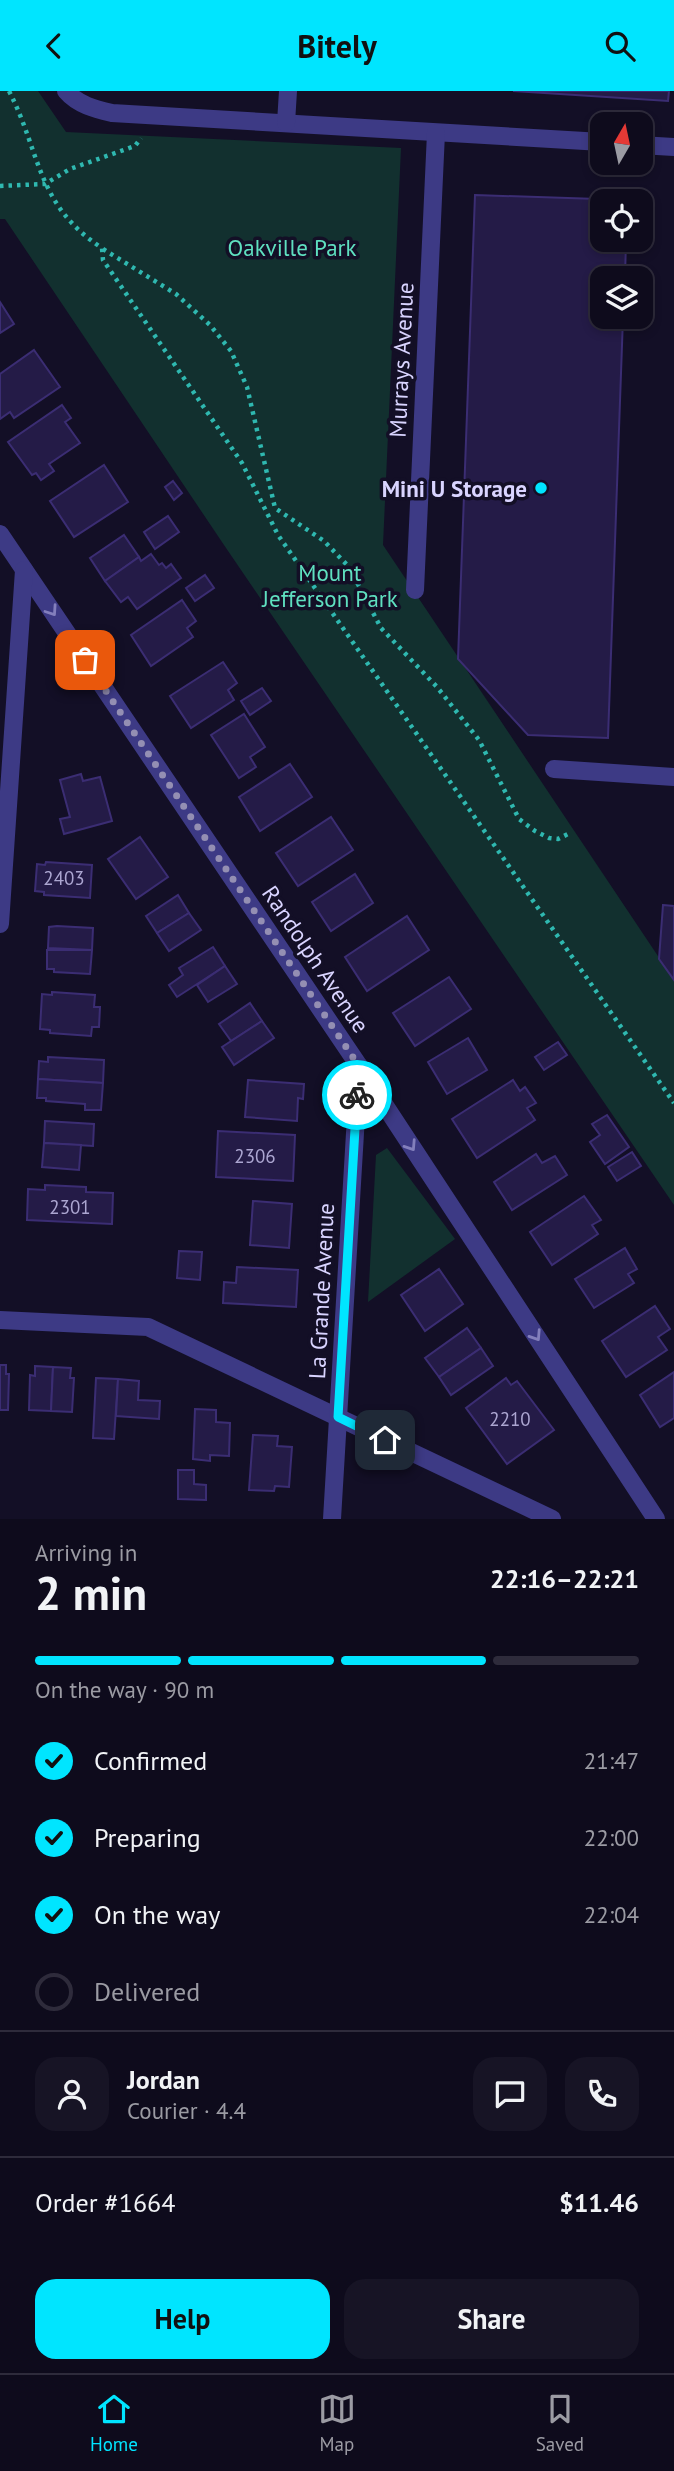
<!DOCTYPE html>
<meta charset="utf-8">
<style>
:root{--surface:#0e0b1c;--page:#171425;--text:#f1f3f6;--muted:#9b9ba3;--line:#2e2b3b;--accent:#00e5ff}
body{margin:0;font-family:"PT Sans",sans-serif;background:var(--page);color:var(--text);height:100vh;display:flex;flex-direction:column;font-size:26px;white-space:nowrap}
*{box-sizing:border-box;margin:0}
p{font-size:23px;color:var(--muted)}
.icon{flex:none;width:38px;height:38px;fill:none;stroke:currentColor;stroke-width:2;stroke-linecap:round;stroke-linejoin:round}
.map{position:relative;height:1428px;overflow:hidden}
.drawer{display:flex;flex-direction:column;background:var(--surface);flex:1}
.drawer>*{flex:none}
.needle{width:46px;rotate:9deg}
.buttons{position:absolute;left:590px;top:21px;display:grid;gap:14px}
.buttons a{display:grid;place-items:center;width:63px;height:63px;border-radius:14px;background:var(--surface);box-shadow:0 4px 10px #0003,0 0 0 2px var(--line);font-size:35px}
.pin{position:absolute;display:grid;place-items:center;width:60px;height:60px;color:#fff;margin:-30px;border-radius:14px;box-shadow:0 4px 10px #0006}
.courier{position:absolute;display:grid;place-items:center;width:70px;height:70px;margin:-35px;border:5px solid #00e5ff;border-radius:50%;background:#fff;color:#222;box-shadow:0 2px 9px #0007}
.summary em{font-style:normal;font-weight:700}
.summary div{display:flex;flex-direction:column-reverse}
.summary{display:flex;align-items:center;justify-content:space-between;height:119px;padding:0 35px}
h1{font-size:46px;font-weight:700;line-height:52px}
.bar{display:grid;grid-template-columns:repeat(4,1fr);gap:10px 7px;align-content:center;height:84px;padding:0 35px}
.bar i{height:9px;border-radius:5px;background:var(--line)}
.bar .active{background:var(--accent)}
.bar p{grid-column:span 4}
.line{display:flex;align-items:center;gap:18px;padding:0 35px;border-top:2px solid var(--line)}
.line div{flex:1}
.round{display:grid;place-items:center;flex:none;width:74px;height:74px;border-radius:21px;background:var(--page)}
ol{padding:0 35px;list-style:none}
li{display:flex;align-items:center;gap:21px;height:77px}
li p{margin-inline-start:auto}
li .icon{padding:7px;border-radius:50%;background:var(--accent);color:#111;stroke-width:4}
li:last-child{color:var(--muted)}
li i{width:38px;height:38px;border:4px solid var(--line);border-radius:50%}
.cta{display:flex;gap:14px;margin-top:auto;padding:14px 35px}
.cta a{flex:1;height:80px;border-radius:21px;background:var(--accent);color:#111;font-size:28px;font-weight:700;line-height:80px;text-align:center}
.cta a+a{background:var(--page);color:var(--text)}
header{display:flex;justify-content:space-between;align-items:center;height:91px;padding:0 35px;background:var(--accent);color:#111;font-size:32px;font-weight:700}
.dock{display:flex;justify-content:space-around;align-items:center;height:98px;border-top:2px solid var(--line);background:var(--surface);font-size:19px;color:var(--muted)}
.dock a{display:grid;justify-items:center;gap:4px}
.dock .active{color:var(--accent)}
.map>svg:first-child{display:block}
.green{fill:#12302f}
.building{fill:#241b47;stroke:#3b2d73;stroke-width:2}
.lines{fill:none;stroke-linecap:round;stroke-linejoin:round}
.path{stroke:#2fb8b0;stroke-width:4.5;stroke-dasharray:3.5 5;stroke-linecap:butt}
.service{stroke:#3d3a85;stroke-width:18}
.minor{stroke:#3d3a85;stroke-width:18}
.oneway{stroke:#837fbc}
.done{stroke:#948fb3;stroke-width:7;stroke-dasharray:0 12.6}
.route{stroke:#00e5ff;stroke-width:9}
.poi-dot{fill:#00e5ff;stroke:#130f26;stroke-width:2.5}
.labels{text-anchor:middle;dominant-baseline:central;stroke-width:7;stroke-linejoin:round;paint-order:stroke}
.number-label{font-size:19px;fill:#aca6d1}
.park-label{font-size:23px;fill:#5fe0c0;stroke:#130f26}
.street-label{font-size:23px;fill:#d9d4ff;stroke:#130f26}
.poi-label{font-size:23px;font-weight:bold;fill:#d9d4ff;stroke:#130f26;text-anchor:end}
</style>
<header><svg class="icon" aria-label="back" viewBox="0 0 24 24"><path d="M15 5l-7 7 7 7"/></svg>Bitely<svg class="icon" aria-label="search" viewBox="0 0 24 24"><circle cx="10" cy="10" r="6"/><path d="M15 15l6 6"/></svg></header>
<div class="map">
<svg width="674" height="1428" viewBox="0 0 674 1428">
<rect width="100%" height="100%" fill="#130f26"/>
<g class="green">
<polygon points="0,0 38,0 66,41 401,57 383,454 674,889 674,1114 224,454 5,128 0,128"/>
<polygon points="387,1057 455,1148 368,1211 376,1064"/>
</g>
<g class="building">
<polygon points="513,0 669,0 668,10"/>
<polygon points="475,104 628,109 602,110 602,149 626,149 625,187 602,187 602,226 623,226 608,647 528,644 458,568"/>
<polygon points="0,211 14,233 0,242"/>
<polygon points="34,259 60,296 14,327 10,321 0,328 0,283"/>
<polygon points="62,314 71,327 65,331 80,352 49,373 54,380 41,389 36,382 32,384 8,351"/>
<polygon points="104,374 128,411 74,446 50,410"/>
<polygon points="173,390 182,402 174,409 165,396"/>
<polygon points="168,425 179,441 155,458 144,441"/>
<polygon points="124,444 139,466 105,490 90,467"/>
<polygon points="151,463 159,474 162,472 166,477 171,473 181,487 137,518 128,506 121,511 105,490 139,466 141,470"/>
<polygon points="205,484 214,497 195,510 186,497"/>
<polygon points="182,509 196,530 187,537 193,546 151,575 131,544"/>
<polygon points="223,571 237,592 228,599 234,609 191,637 170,605"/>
<polygon points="262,597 271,610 250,624 241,610"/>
<polygon points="244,623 265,656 250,666 256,676 239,687 211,644"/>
<polygon points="290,673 312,706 260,740 239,706"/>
<polygon points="81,683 83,690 100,686 112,730 64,743 60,728 70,726 60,689"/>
<polygon points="331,726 353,759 298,795 276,762"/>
<polygon points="140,746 168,786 136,808 108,768"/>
<polygon points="46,771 92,774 90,807 44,804 44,801 35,800 37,773 45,774"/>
<polygon points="355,783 373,812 331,840 312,811"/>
<polygon points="178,804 189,822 157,842 146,825"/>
<polygon points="663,814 674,815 674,889 659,868"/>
<polygon points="189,822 201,839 169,860 157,842"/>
<polygon points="407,825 429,859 367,900 345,866"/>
<polygon points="57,835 93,837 92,859 48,857 49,836"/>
<polygon points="213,856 225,875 177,906 169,894 183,884 179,877"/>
<polygon points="47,859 92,859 90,883 54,881 54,878 47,878"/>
<polygon points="225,875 237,893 208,911 197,894"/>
<polygon points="449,886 471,918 415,955 393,922"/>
<polygon points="52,901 95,904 94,916 100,916 99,936 92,936 91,945 50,942 50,939 40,938 42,903 52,904"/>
<polygon points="250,912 262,930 231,950 219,933"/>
<polygon points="262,930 274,947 234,974 222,956"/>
<polygon points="468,947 487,979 447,1003 428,971"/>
<polygon points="558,951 567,964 544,979 535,966"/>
<polygon points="48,966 104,969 103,992 38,988 39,970 48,971"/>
<polygon points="38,988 103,992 101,1019 85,1019 85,1013 46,1010 46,1007 37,1007"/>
<polygon points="248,989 304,993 303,1008 298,1007 297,1030 245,1026"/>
<polygon points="513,989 520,1000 525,996 536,1012 527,1017 535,1029 477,1067 452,1028"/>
<polygon points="607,1024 629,1056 605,1073 590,1051 600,1044 592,1033"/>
<polygon points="45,1030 94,1033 93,1055 44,1052"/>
<polygon points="218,1040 295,1044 293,1090 216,1086"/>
<polygon points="44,1052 81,1054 79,1079 42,1076"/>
<polygon points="632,1061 641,1075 617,1090 608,1076"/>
<polygon points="536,1063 542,1072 555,1065 567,1084 512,1119 494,1091"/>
<polygon points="45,1094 86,1096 86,1101 113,1102 112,1133 27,1129 28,1098 45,1099"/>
<polygon points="584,1105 601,1129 592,1134 598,1143 552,1174 530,1141"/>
<polygon points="253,1110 292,1113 289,1157 250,1154"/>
<polygon points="625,1157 637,1178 628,1183 634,1192 594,1217 575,1188"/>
<polygon points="179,1160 202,1161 200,1189 177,1187"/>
<polygon points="237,1176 298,1179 296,1216 223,1212 224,1191 236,1192"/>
<polygon points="439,1178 463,1213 425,1240 401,1204"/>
<polygon points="655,1215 670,1238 658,1246 667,1259 626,1286 602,1250"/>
<polygon points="467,1237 481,1257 439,1286 425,1267"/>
<polygon points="481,1257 493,1275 451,1304 439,1286"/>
<polygon points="0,1274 6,1274 6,1283 9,1283 8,1319 0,1319"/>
<polygon points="35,1275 53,1276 51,1320 29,1319 30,1284 35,1285"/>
<polygon points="53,1276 71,1277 70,1287 74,1287 72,1321 51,1320"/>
<polygon points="674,1281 674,1327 660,1336 640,1304"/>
<polygon points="96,1287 118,1288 114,1348 93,1347"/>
<polygon points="506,1287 511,1294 517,1290 554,1339 507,1373 466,1317"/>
<polygon points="118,1288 139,1290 138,1309 160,1310 159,1328 116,1325"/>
<polygon points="195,1318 216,1319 216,1331 230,1332 229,1365 210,1364 210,1370 193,1368"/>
<polygon points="253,1344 278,1345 277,1355 292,1356 289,1396 275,1395 274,1400 249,1399"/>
<polygon points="178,1379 194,1379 194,1393 206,1394 206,1409 178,1408"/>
</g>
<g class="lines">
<g class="path">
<path d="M9 0C41 62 36 114 102 157L103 169 242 372 278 444 674 1012"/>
<polyline points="0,95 45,93 70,78 135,55 141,47"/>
<polyline points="103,158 176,203 210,234 231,260 247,296 275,417 324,450 349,476 381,537 437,596 479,649 519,728 535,740 549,747 558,748 568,743"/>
</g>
<polyline class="service" points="554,678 674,686"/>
<g class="minor">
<path d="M66 0C78 14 95 18 112 22L602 51"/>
<polyline points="286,32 288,0"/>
<polyline points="640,54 674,56"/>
<polyline points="0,443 359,975 656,1428"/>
<polyline points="415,499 436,42"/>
<polyline points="0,833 24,479"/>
<polyline points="0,1229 148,1236 552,1428"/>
<polyline points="332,1428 359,975"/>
</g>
</g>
<defs><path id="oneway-chevron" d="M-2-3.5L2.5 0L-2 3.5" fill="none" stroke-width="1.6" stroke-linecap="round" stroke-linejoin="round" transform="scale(1.75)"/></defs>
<g class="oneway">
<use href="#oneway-chevron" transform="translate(52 520) rotate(56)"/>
<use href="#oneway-chevron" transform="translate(411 1055) rotate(57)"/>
<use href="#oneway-chevron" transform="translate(536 1245) rotate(57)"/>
</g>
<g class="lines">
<polyline class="done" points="85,569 359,975 357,1004"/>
<polyline class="route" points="357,1004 338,1326 385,1349"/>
</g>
<circle class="poi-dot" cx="541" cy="397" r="7"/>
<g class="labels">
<g class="number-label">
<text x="64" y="787">2403</text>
<text x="255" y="1065">2306</text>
<text x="70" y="1116">2301</text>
<text x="510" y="1328">2210</text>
</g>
<g class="park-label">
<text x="292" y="156">Oakville Park</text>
<text x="330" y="481">Mount<tspan x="330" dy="26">Jefferson Park</tspan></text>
</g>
<g class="street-label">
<text transform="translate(401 269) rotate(-87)">Murrays Avenue</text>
<text transform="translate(316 868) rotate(56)">Randolph Avenue</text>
<text transform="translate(321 1200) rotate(-87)">La Grande Avenue</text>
</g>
<g class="poi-label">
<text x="527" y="397">Mini U Storage</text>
</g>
</g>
</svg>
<div class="buttons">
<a><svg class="needle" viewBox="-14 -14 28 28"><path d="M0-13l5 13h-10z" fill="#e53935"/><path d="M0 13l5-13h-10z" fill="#9b9ba3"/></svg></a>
<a><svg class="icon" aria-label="locate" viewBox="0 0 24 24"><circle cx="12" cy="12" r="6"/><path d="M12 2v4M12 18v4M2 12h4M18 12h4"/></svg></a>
<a><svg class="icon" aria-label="layers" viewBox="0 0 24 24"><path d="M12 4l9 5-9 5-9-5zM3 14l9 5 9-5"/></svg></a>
</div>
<div class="pin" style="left:85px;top:569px;background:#ea580c"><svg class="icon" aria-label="bag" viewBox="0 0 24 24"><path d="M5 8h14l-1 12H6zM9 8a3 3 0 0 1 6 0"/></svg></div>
<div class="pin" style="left:385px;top:1349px;background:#1f2937"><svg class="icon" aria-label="home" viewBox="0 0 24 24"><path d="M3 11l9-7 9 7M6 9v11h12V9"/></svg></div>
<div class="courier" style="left:357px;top:1004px"><svg class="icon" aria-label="bike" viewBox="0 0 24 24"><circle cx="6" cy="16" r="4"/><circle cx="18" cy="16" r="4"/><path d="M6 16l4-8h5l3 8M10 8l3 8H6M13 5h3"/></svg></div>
</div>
<section class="drawer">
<div class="summary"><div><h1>2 min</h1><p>Arriving in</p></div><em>22:16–22:21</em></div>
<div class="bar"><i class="active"></i><i class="active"></i><i class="active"></i><i></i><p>On the way · 90 m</p></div>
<ol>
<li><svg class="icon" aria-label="check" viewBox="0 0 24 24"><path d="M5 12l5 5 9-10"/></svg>Confirmed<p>21:47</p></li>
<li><svg class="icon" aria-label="check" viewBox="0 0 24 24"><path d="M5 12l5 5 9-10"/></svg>Preparing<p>22:00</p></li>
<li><svg class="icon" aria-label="check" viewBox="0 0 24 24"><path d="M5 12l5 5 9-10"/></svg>On the way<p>22:04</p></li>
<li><i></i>Delivered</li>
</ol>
<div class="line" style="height:126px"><a class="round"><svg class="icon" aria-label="person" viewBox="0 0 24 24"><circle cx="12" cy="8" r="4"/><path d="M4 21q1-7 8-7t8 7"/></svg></a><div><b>Jordan</b><p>Courier · 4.4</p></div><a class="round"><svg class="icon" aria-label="chat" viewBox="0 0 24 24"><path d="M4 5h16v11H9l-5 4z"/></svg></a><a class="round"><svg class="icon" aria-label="phone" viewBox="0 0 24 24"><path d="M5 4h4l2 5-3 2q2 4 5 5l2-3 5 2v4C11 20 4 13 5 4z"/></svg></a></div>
<div class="line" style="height:91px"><div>Order #1664</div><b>$11.46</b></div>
<div class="cta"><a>Help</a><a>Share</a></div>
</section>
<nav class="dock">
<a class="active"><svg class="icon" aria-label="home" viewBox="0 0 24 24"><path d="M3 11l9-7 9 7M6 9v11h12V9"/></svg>Home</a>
<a><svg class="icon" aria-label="map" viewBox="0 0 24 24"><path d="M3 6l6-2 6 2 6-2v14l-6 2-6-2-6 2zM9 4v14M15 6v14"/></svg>Map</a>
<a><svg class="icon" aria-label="saved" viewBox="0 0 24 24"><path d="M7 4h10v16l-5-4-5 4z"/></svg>Saved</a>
</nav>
